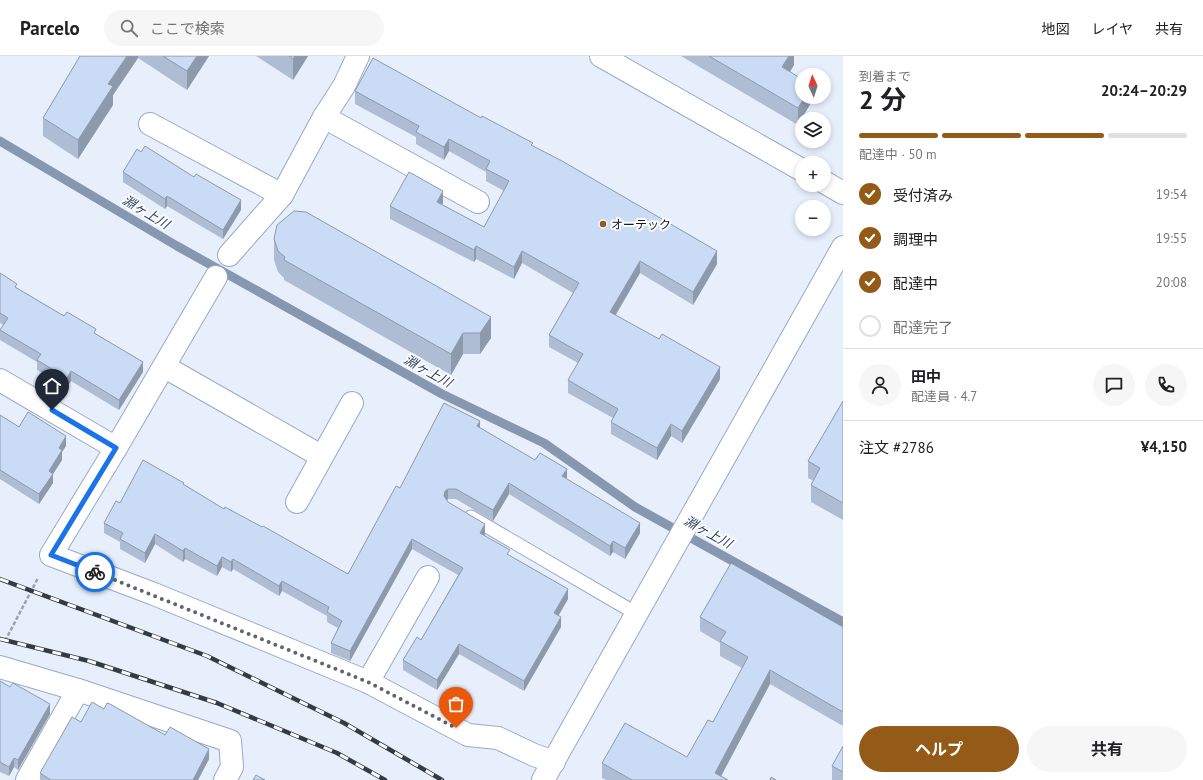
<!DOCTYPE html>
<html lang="ja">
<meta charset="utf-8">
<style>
:root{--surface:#fff;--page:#f6f6f6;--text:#202124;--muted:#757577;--line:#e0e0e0;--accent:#945a18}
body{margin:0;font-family:"PT Sans","Noto Sans JP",sans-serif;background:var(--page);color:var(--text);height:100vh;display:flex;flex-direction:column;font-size:15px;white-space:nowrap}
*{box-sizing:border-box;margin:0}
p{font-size:13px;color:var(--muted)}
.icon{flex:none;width:22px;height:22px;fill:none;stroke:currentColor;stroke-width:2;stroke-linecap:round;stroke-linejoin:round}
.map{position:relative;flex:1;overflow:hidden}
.sheet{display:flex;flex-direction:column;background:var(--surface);width:360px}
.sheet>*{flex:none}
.needle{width:26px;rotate:356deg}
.fabs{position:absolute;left:795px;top:12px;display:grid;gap:8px}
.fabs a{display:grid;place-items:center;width:36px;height:36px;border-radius:50%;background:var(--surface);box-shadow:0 2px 6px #0003;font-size:20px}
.pin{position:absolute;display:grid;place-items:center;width:34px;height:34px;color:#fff;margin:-41px -17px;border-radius:50% 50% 50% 0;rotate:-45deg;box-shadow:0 0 4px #0007}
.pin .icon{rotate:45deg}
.courier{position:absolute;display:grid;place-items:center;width:40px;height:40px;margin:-20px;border:3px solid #1a73e8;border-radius:50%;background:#fff;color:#222;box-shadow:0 1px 5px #0007}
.overview em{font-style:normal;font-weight:700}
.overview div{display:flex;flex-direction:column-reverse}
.overview{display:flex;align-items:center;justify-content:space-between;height:68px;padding:0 16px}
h1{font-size:26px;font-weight:700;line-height:30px}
.bar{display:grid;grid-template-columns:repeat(4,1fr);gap:6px 4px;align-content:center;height:48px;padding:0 16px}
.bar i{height:5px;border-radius:3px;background:var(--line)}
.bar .active{background:var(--accent)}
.bar p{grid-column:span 4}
.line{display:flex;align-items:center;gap:10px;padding:0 16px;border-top:1px solid var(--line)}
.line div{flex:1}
.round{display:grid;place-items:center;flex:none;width:42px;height:42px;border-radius:21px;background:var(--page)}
ol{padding:0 16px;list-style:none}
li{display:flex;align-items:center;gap:12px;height:44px}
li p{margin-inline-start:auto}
li .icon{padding:4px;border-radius:50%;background:var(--accent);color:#fff;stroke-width:4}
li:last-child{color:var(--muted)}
li i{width:22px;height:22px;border:2px solid var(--line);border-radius:50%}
.action{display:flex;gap:8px;margin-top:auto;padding:8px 16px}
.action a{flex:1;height:46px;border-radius:24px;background:var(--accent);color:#fff;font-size:16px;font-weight:700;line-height:46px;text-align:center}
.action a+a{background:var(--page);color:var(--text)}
header{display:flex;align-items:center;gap:24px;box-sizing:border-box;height:56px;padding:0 20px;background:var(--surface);border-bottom:1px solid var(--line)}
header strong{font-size:19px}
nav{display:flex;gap:22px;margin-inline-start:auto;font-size:14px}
.search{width:280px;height:36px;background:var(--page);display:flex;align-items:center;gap:10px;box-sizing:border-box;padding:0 14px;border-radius:22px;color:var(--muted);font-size:15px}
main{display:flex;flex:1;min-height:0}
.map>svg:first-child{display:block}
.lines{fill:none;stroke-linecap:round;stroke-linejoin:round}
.stream{stroke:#8697af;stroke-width:9}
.lane-casing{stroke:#96abc7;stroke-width:15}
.street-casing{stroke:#96abc7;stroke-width:24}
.secondary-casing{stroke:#96abc7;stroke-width:24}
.path{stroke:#9ca4b0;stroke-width:2.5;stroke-dasharray:4 2;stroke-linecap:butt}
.lane{stroke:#fff;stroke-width:13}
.street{stroke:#fff;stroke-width:22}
.secondary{stroke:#fff;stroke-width:22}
.rail-casing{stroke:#333b45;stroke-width:4.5}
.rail{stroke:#fcfcfc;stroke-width:3;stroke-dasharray:9;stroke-linecap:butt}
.wall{fill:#aebdd3}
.shaded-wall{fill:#8d9aac}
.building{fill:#cadcf5;stroke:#8d9aac}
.done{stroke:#5d6570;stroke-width:4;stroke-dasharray:0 7.2}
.route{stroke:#1a73e8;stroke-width:5}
.poi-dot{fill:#945a18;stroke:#fcfcfc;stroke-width:1.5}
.labels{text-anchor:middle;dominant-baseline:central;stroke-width:4;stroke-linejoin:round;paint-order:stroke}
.poi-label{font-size:12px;fill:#131b25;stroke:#fcfcfc;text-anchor:start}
.water-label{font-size:13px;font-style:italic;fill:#223c5f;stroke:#fcfcfc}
</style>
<header>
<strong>Parcelo</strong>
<div class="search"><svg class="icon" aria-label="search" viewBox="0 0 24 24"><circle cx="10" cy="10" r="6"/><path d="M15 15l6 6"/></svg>ここで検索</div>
<nav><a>地図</a><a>レイヤ</a><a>共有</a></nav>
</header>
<main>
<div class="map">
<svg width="843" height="724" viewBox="0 0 843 724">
<rect width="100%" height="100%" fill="#e7effc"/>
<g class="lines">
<polyline class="stream" points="0,85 177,190 442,338 544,387 635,451 843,566"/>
<g class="lane-casing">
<polyline id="lane" points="471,461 637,558"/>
</g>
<g class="street-casing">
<g id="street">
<polyline points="601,0 802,114"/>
<polyline points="324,61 478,146"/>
<polyline points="150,68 282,139"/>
<polyline points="824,126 843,137"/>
<polyline points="229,199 282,139 324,61 344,30 358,0"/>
<polyline points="165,311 321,400"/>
<polyline points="0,324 116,392 216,221"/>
<polyline points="116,392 51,499 154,538 368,626 468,679 498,682 534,699 554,706"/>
<polyline points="297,446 352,347"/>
<polyline points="0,611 78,634 230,685 232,711 225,724"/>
<polyline points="368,626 428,521"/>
<polyline points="27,724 78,634"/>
</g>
</g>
<g class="secondary-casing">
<polyline id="secondary" points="543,724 843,191"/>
</g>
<polyline class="path" points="5,585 38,522"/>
<use href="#lane" class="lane"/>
<use href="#street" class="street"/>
<use href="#secondary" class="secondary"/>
<g class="rail-casing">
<g id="rail">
<polyline points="0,523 207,600 344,667 442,724"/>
<polyline points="0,583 89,605 217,647 337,697 385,724"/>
</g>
</g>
<use href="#rail" class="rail"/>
</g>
<g class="wall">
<polygon points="80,0 209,0 187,34 138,2 113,39 113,49 78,103 43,80 43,62"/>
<polygon points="256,0 308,0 293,24"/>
<polygon points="681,0 794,0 794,9 790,16 812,41 812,45 798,69"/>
<polygon points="355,35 481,62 533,90 717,208 693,249 640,217 616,259 720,323 682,387 671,380 657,404 611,378 611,366 613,362 568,337 568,324 578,307 549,291 549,279 573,237 522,207 514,223 476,203 474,206 390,163 390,150 443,147 442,149 484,171 504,135 486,125 486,116 449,95 444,104 416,88 416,81 355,48"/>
<polygon points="141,96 241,154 223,183 167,150 165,153 123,126 123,116"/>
<polygon points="274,183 491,282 480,298 463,298 451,319 284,224 284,222 278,216 274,204"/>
<polygon points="0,217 17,232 64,260 96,278 143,316 119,354 71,325 67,331 37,314 37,306 0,284 0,274 3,269 0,267"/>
<polygon points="843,345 843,464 811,446 811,429 814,425 808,422 808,405"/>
<polygon points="0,359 19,371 66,390 62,396 62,404 53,418 53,427 39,448 0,423"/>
<polygon points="480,372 567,423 640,477 625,503 613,496 610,500 509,438 493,465 456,443 448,443 447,445 448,446 485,479 484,480 510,500 568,543 559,559 561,571 524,635 459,598 437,634 403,614 403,604 421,584 458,519 412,493 350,605 331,597 331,587 338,572 327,566 327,560 282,535 279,540 233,513 231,516 222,511 217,520 185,503 183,506 155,488 145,507 120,493 120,486 104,477 104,467 184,429 224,453 262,471 348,518 400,432"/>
<polygon points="700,561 843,571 843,670 770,628 721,720 728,724 606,724 602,722 602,707 687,701 713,666 742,612 720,600 720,587 700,575"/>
<polygon points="0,625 10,631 50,658 18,714 14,711 9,720 0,716"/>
<polygon points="104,653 165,679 209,703 198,724 40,724 40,717 81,666"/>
<polygon points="843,690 843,724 832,724 832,710"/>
</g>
<g class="shaded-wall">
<polygon points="127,0 138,0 138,2 113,39 113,49 78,103 78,84 108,28"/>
<polygon points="197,0 209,0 187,34 187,15"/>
<polygon points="295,0 308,0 293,24 293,3"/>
<polygon points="789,0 794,0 794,9 782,28 782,11"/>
<polygon points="805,41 812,41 812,45 798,69 798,52"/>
<polygon points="449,83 449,95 444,104 444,91"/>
<polygon points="443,135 443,147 437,158 437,146"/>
<polygon points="167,140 167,150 165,153 165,143"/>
<polygon points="241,144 241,154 223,183 223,174"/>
<polygon points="476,190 476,203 474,206 474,194"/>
<polygon points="522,195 522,207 514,223 514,211"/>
<polygon points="717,195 717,208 693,249 693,236"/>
<polygon points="640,205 640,217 610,268 610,256"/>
<polygon points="491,261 491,282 480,298 480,277"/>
<polygon points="463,277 463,298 451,319 451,298"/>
<polygon points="143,306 143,316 119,354 119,344"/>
<polygon points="720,311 720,323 682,387 682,375"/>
<polygon points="71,315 71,325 67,331 67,322"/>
<polygon points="480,365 480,375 477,370"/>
<polygon points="671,368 671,380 657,404 657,392"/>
<polygon points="66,380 66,390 62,396 62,404 53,418 53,427 39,448 39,438 59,392"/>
<polygon points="567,413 567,423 562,420"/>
<polygon points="509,427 509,438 493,465 493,454"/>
<polygon points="448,433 448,443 445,446 444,440 445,435"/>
<polygon points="640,467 640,477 625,503 625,492"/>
<polygon points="485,468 485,479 480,487 480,477"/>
<polygon points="155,478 155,488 145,507 145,497"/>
<polygon points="412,483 412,493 350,605 350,595"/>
<polygon points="613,485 613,496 610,500 610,490"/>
<polygon points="185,492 185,503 183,506 183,495"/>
<polygon points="222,501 222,511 217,520 217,510"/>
<polygon points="233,503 233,513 231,516 231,506"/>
<polygon points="282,525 282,535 279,540 279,530"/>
<polygon points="568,533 568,543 554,567 554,557"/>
<polygon points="561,561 561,571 524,635 524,625"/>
<polygon points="459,588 459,598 437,634 437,624"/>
<polygon points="770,614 770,628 719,724 715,717"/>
<polygon points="50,648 50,658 18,714 18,704"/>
<polygon points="209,693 209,703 198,724 193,724"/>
<polygon points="14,702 14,711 9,720 9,711"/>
</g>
<g class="building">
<polygon points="80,0 127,0 108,28 113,30 78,84 43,62"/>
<polygon points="163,0 197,0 187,15"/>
<polygon points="289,0 295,0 293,3"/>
<polygon points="709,0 789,0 782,11 802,23 802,41 805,41 798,52"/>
<polygon points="373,2 481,62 482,60 533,87 531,89 562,105 717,195 693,236 640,205 610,256 659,283 662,278 720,311 682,375 671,368 657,392 611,366 618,353 568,324 583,298 549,279 579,227 522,195 514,211 476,190 474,194 390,150 409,116 443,135 437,146 484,171 509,125 486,113 490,105 449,83 444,91 416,76 419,70 355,35"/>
<polygon points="145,90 194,121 196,118 241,144 223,174 167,140 165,143 123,116 137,93 141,96"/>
<polygon points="294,155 306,156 491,261 480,277 463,277 451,298 284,204 285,201 278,195 274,183 277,169"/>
<polygon points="0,217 17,228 15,231 64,260 67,256 96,273 94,277 143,306 119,344 71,315 67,322 37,304 41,298 0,274 8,262 0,257"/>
<polygon points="843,345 843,447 811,429 820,412 808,405"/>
<polygon points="444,347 480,365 477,370 535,404 540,397 567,413 562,420 640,467 625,492 613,485 610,490 509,427 493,454 456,433 448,433 445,435 444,440 448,446 485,468 480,477 510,494 507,498 568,533 554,557 561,561 524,625 459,588 437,624 403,604 417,581 421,584 463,512 412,483 350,595 331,587 342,565 327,556 329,551 282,525 279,530 233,503 231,506 222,501 217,510 185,492 183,495 155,478 145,497 120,483 123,477 104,467 116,445 120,447 143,404 184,427 183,428 224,453 225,451 262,471 263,470 348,518 396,430 400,432"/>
<polygon points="28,356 66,380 59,392 62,394 49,415 53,418 39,438 0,414 0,359 19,371"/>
<polygon points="731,507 843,571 843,656 770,614 715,717 728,724 632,724 602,707 625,667 687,701 708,664 713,666 748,601 720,585 726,576 700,561"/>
<polygon points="0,625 10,631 13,627 50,648 18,704 14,702 9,711 0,706"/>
<polygon points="92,646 104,653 107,647 110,648 165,679 170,671 209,693 193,724 51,724 40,717 72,661 81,666"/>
<polygon points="843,690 843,716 832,710"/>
<polygon points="256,719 265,724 253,724"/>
<polygon points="771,721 776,724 770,724"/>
</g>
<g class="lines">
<polyline class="done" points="95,516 368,626 456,672"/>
<polyline class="route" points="52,354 116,392 51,499 95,516"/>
</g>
<circle class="poi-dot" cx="603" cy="168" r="4"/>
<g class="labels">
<g class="poi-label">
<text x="611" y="168">オーテック</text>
</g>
<g class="water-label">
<text transform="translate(146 156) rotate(31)">淵ヶ上川</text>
<text transform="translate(428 315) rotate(29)">淵ヶ上川</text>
<text transform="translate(708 476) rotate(29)">淵ヶ上川</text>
</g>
</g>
</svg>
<div class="fabs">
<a><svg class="needle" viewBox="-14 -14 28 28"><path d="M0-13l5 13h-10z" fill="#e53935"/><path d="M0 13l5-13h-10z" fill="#757577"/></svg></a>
<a><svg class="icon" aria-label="layers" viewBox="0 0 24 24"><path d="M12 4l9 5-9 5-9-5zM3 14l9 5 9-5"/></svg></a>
<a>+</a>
<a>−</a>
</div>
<div class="pin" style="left:456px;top:672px;background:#ea580c"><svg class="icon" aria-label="bag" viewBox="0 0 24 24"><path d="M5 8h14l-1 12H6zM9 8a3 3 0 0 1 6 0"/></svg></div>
<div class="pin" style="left:52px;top:354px;background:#1f2937"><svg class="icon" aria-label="home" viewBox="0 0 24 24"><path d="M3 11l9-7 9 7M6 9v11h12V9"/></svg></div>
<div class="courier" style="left:95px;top:516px"><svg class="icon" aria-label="bike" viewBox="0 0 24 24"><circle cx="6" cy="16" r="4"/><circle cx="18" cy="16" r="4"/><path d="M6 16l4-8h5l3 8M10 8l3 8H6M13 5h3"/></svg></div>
</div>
<section class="sheet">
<div class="overview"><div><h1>2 分</h1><p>到着まで</p></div><em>20:24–20:29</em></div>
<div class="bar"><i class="active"></i><i class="active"></i><i class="active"></i><i></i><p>配達中 · 50 m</p></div>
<ol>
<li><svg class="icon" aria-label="check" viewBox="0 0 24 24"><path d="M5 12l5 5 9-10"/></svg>受付済み<p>19:54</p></li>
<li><svg class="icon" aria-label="check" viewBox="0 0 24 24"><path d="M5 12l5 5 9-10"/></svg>調理中<p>19:55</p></li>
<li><svg class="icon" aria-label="check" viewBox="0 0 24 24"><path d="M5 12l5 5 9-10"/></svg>配達中<p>20:08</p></li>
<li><i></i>配達完了</li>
</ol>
<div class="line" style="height:72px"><a class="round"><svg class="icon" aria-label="person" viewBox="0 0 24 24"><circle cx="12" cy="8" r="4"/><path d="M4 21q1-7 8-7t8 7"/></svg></a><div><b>田中</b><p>配達員 · 4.7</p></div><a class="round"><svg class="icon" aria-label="chat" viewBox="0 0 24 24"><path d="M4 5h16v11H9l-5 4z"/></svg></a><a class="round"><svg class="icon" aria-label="phone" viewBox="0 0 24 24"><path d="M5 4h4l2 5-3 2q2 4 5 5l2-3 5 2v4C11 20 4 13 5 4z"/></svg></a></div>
<div class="line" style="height:52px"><div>注文 #2786</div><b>¥4,150</b></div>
<div class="action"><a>ヘルプ</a><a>共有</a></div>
</section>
</main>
